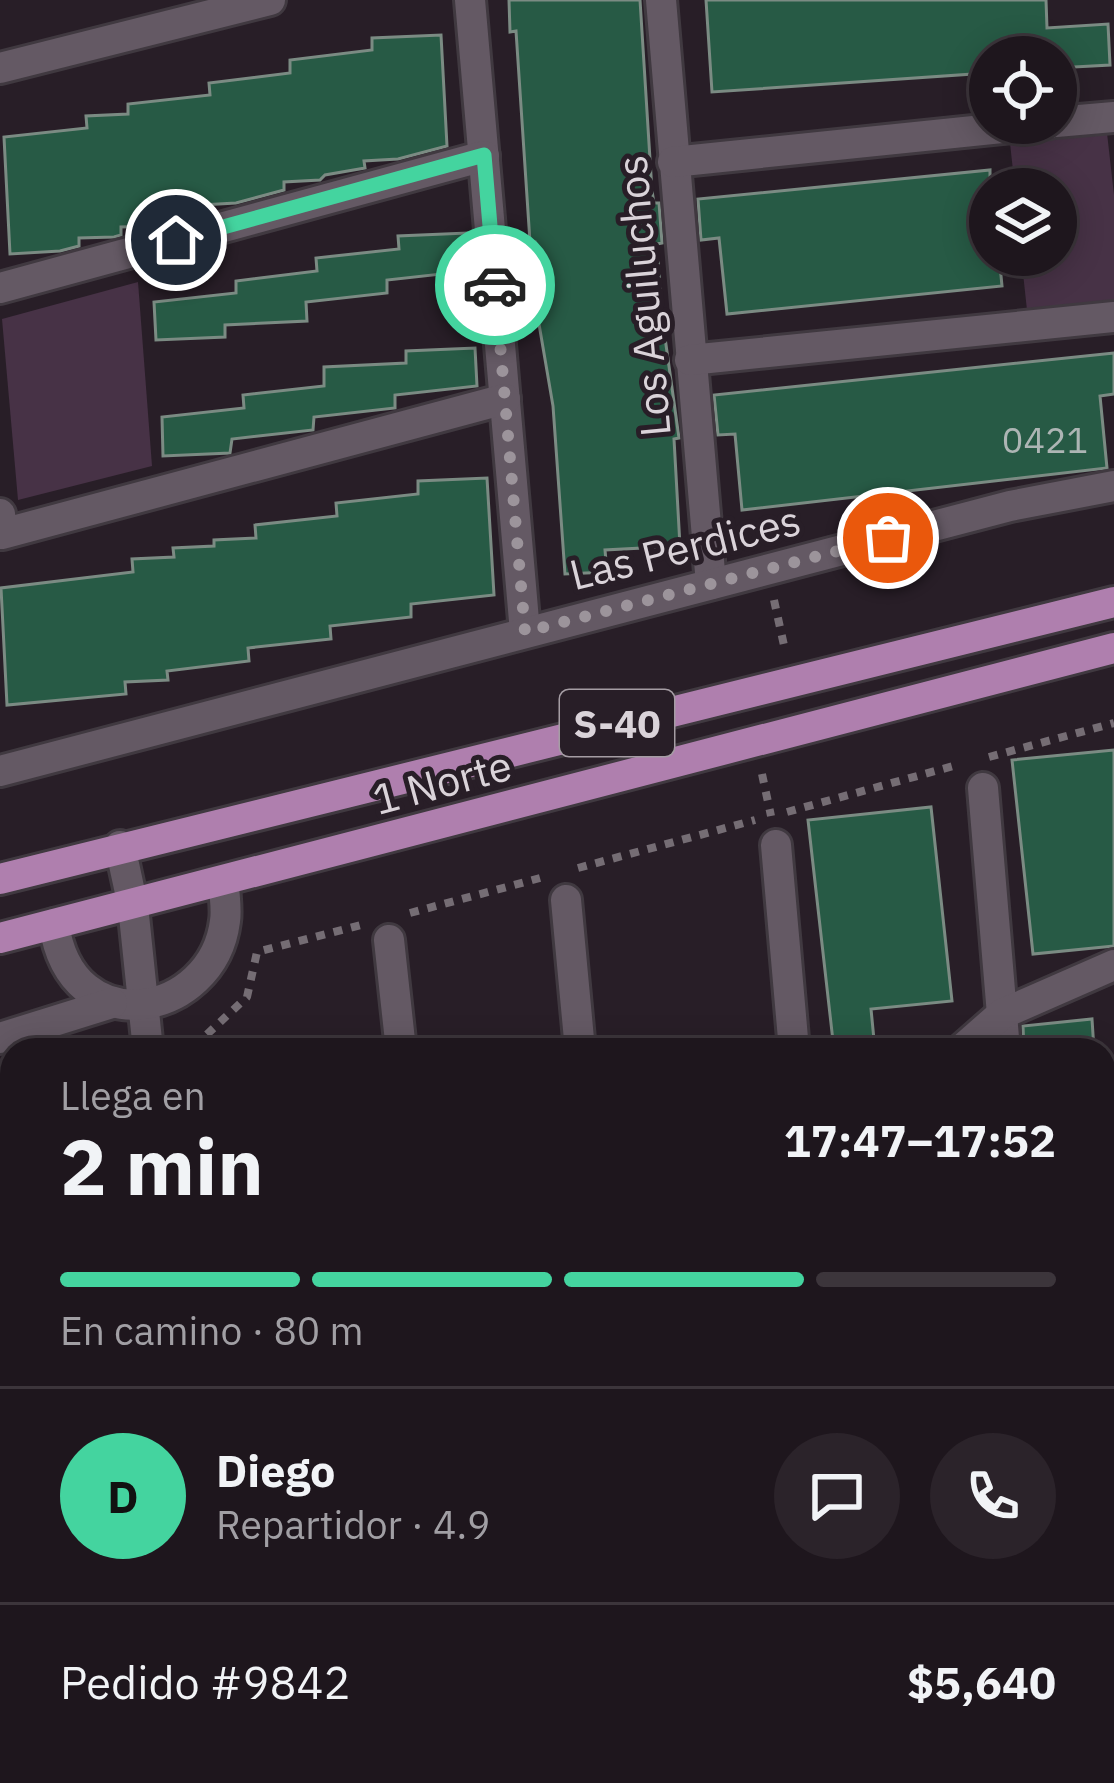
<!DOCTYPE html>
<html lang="es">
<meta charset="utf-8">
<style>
:root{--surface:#1e161d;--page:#2b232a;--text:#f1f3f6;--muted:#a19fa4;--line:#3c353b;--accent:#44d49f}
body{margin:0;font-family:"IBM Plex Sans",sans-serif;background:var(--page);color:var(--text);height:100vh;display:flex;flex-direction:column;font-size:45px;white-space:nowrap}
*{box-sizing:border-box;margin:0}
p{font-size:39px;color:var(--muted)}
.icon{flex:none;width:66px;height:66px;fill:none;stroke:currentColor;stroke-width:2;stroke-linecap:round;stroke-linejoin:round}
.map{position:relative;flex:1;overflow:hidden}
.drawer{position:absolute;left:0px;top:1038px;width:1116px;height:747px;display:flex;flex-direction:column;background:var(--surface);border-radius:36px 36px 0 0;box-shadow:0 6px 30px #0003,0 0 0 3px var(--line)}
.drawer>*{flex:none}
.buttons{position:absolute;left:969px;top:36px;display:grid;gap:24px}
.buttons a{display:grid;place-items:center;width:108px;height:108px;border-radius:50%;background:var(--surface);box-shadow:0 6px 30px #0003,0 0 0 3px var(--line);font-size:60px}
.pin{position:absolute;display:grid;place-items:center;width:102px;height:102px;color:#fff;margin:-51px;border:6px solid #fff;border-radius:50%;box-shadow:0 3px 12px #0007}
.courier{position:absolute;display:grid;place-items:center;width:120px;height:120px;margin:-60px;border:9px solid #44d49f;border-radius:50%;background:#fff;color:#222;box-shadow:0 3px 15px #0007}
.summary em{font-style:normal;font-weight:800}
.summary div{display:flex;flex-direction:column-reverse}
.summary{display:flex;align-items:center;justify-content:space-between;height:204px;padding:0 60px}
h1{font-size:78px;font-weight:800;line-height:90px}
.bar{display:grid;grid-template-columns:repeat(4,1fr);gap:18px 12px;align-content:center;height:144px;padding:0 60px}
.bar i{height:15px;border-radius:9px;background:var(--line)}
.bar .current{background:var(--accent)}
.bar p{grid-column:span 4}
.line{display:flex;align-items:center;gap:30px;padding:0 60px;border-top:3px solid var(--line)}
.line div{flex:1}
.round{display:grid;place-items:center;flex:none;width:126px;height:126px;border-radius:63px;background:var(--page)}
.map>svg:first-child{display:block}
.green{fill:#473246}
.building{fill:#275a45;stroke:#7b8b83;stroke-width:3}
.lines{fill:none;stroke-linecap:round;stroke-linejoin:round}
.minor-casing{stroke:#403940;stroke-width:36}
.major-casing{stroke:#403940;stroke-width:36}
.path{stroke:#756d74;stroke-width:8;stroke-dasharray:9 9;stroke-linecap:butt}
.minor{stroke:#645964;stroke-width:30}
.major{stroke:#af7fae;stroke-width:30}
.done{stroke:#9c949b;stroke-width:12;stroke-dasharray:0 21.6}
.route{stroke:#44d49f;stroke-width:15}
.labels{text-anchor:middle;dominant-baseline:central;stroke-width:10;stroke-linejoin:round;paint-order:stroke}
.number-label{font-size:36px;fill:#adb5b4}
.shield{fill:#281e27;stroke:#a59da4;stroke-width:3}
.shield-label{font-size:39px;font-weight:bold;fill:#dad3d9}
.street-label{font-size:42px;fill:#dad3d9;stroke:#281e27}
</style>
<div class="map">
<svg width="1114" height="1783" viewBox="0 0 1114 1783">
<rect width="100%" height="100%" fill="#281e27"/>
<g class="green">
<polygon points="1107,133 1114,195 1114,302 1027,310 1021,255 1056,255 1056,189 1015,189 1010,143"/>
<polygon points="138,282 152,466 18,500 2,319"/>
</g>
<g class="building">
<polygon points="509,0 640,0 652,191 654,203 659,203 662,243 657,244 662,316 679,438 674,439 680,546 605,550 607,572 565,574 553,406 539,324 535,242 530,242 516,31 510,32"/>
<polygon points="706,0 1046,0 1047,28 1108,24 1110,65 1056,68 1056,57 986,57 987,73 712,92"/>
<polygon points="441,35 447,146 398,159 364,161 365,168 325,175 320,180 284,182 284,190 236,203 202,205 203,212 155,226 121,227 121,235 114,237 79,238 79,246 60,251 10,254 4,137 87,128 86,116 128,114 128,104 210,95 209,83 290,73 290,60 372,50 372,38"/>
<polygon points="990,170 990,255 999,255 1002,286 727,314 719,238 701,240 698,199"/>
<polygon points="467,233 469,271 387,280 387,293 306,302 307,321 225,325 225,337 156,340 154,302 236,293 236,281 317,271 316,258 399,249 398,236"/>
<polygon points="475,348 477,386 395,395 395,408 314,417 313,430 232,439 230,453 163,456 162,417 244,408 243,395 324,386 324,367 406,363 406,351"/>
<polygon points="1114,353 1114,394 1100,396 1107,468 742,510 735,434 718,435 714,395"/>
<polygon points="487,478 494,595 411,604 411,617 330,626 331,639 248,648 249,661 167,671 168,680 125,682 126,694 7,705 1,588 133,572 132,559 174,557 173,548 214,546 214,540 256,538 255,525 337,516 336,503 418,494 418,481"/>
<polygon points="1114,750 1114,946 1033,954 1012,760"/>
<polygon points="931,807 952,1001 871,1009 875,1050 834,1050 808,820"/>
<polygon points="1092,1019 1094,1050 1024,1050 1023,1026"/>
</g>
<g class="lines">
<g class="minor-casing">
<g id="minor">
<polyline points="470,0 525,632"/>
<polyline points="661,0 711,584"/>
<polyline points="0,68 270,0"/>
<polyline points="1056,122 1114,117"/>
<polyline points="673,162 1050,123"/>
<polyline points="0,288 484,156"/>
<polyline points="690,360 1114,317"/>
<polyline points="0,514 2,534 505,399"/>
<polyline points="0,771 1010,506 1114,486"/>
<polyline points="983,788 1005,1050"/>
<polyline points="776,845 794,1050"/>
<polyline points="120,846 133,906 148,1050"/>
<polyline points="566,900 580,1050"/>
<path d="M54 924C71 1045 213 1018 225 921 227 909 224 895 224 883"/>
<polyline points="389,940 401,1050"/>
<polyline points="0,1038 112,1003"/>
<polyline points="961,1050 1002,1014 1114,965"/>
<polyline points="0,1279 12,1277"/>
<polyline points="0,1483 12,1481"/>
<polyline points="1104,1684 1114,1673"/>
<polyline points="0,1707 12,1704"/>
<polyline points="218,1773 219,1783"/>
<polyline points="461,1773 462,1783"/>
<polyline points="646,1773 647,1783"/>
<polyline points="867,1773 868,1783"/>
<polyline points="1006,1783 1016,1773"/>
</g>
</g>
<g class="major-casing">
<g id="major">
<polyline points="0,879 1114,602"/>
<polyline points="0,938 1114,648"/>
</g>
</g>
<g class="path">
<polyline points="774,600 785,650"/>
<polyline points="989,757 1114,723"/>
<polyline points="762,774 771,816"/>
<polyline points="787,812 957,765"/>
<polyline points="578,868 755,820"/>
<polyline points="410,913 540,878"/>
<polyline points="199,1050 203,1038 247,997 257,952 361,925"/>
</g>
<use href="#minor" class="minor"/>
<use href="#major" class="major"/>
</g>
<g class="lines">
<polyline class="done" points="495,285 525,632 888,538"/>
<polyline class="route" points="176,240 484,155 495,285"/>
</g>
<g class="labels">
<g class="number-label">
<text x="1045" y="439">0421</text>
</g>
<rect class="shield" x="560" y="690" width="114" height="66" rx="9"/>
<g class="shield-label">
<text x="617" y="723">S-40</text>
</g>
<g class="street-label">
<text transform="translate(643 296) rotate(-95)">Los Aguiluchos</text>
<text transform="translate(685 547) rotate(-14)">Las Perdices</text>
<text transform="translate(442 782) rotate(-15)">1 Norte</text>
</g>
</g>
</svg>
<div class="buttons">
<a><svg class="icon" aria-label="locate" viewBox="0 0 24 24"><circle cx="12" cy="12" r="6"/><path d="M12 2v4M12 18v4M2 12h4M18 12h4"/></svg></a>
<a><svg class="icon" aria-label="layers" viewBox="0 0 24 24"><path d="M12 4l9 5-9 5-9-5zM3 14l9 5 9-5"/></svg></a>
</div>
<div class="pin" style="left:888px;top:538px;background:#ea580c"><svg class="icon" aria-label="bag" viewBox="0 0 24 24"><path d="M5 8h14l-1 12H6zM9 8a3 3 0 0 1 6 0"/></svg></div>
<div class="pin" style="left:176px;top:240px;background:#1f2937"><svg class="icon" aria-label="home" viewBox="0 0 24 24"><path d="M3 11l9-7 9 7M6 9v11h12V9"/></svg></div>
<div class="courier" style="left:495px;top:285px"><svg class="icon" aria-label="car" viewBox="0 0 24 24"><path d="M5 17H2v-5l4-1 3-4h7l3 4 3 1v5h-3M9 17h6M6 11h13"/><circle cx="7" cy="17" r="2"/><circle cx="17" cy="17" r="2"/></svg></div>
<section class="drawer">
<div class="summary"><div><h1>2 min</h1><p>Llega en</p></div><em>17:47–17:52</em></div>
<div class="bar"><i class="current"></i><i class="current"></i><i class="current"></i><i></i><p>En camino · 80 m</p></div>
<div class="line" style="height:216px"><b class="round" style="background:var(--accent);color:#111">D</b><div><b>Diego</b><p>Repartidor · 4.9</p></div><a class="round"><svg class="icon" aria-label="chat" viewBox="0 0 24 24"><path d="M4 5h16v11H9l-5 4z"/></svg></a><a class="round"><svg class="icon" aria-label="phone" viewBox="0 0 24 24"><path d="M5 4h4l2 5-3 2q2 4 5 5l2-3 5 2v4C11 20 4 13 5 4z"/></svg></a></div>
<div class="line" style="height:156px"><div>Pedido #9842</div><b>$5,640</b></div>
</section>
</div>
